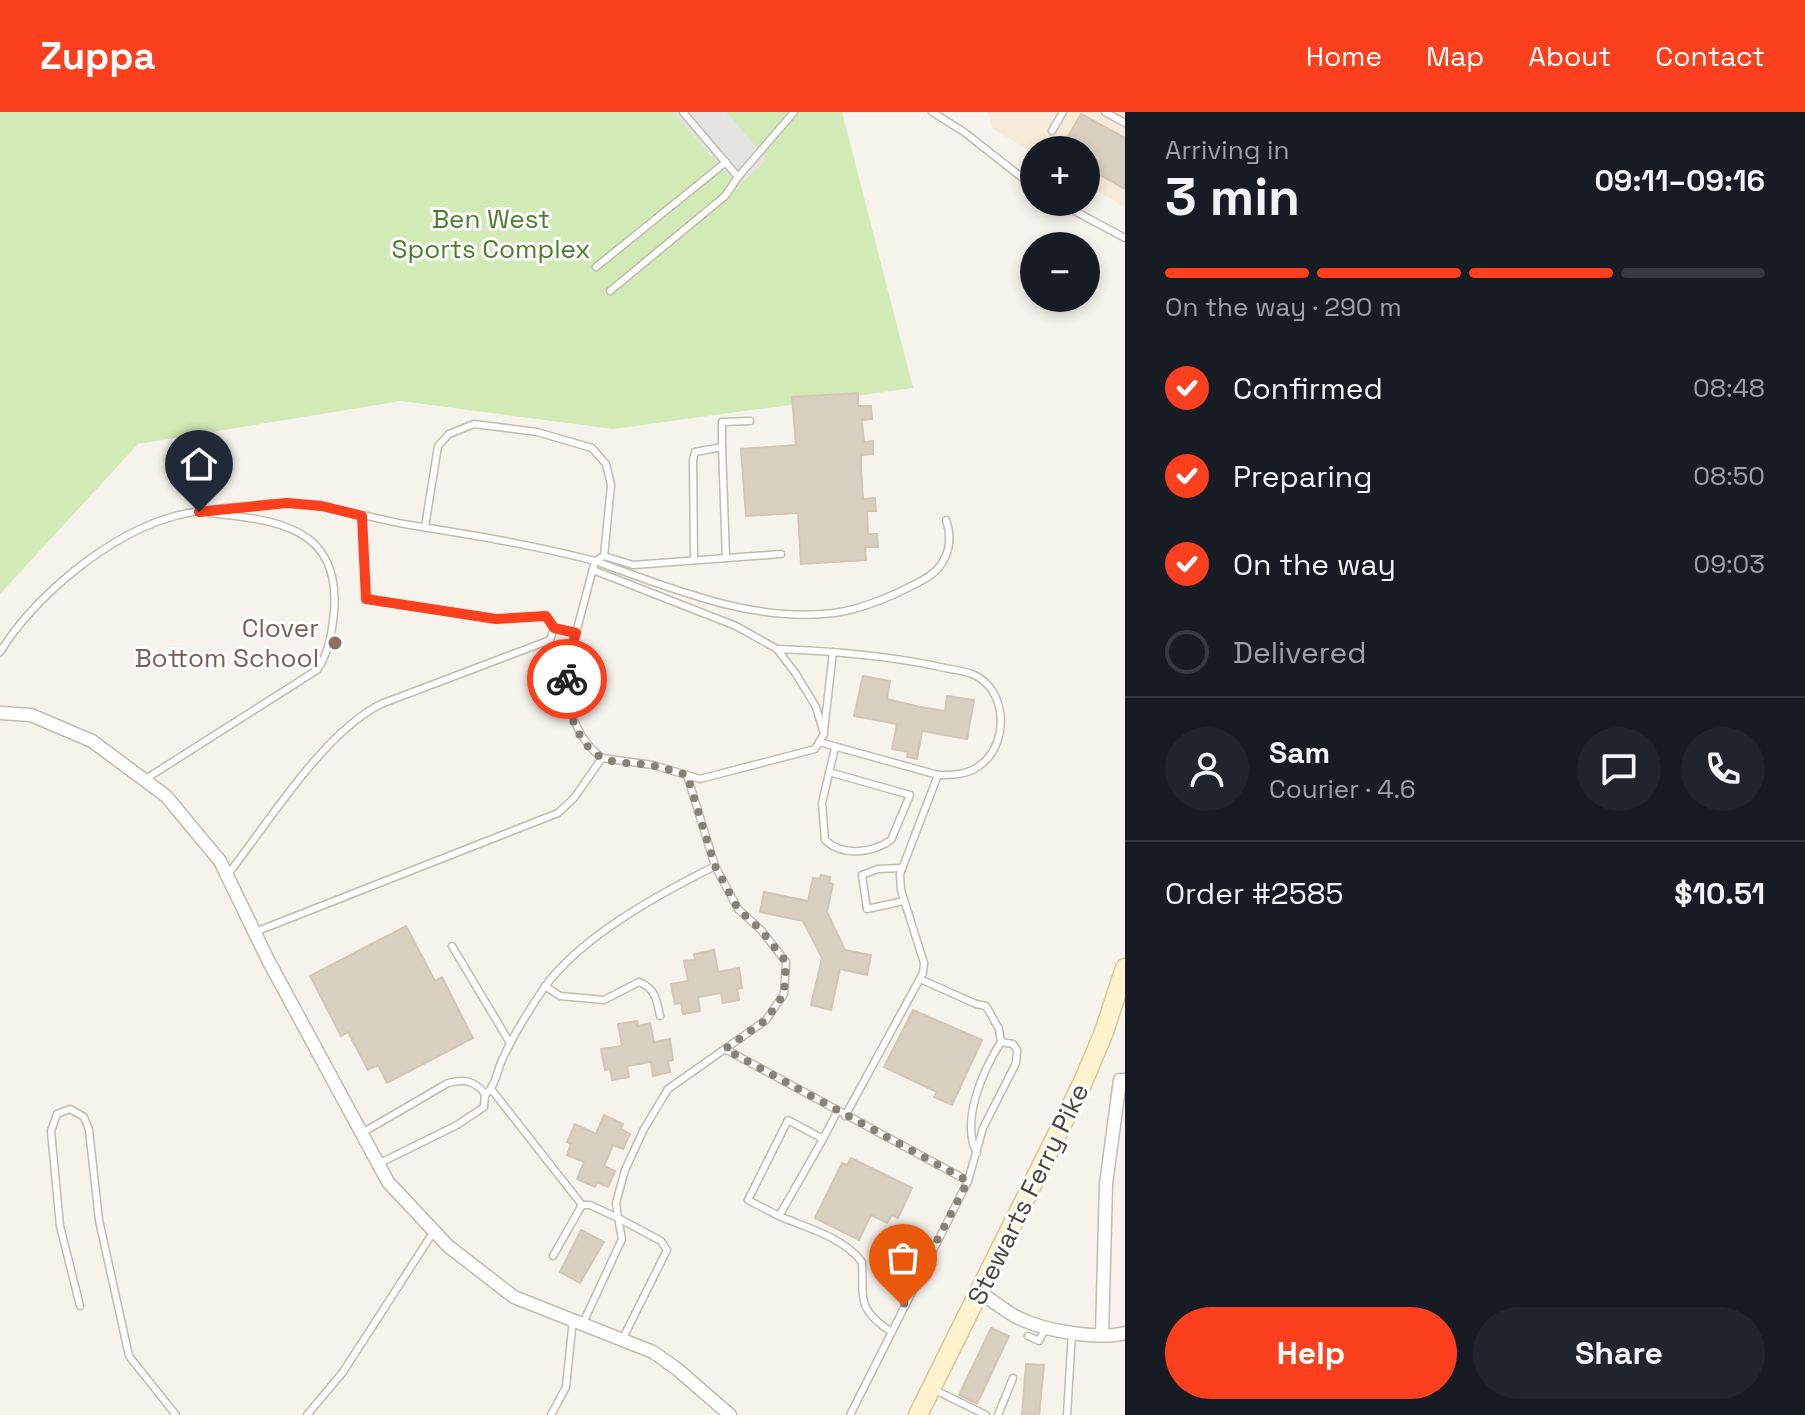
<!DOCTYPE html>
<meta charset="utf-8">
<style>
:root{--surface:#171b24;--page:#20242c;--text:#f1f3f6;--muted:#9ea1a6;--line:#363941;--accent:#fc3f1d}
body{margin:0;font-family:"Space Grotesk",sans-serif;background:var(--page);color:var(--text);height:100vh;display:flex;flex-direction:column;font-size:30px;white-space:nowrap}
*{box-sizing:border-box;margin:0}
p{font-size:26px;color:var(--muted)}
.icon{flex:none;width:44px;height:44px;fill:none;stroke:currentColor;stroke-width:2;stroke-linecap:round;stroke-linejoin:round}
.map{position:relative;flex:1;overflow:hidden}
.panel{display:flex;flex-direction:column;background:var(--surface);width:680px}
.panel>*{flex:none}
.tools{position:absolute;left:1020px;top:24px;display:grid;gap:16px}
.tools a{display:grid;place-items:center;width:80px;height:80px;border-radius:50%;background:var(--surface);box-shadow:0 4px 12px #0003;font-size:40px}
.pin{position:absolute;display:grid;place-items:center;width:68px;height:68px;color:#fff;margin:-82px -34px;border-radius:50% 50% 50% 0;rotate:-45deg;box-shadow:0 0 8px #0007}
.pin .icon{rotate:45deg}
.courier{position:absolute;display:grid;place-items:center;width:80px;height:80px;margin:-40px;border:6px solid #fc3f1d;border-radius:50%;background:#fff;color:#222;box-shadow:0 2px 10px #0007}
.summary em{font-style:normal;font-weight:600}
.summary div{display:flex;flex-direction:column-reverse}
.summary{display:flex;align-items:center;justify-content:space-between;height:136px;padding:0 40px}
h1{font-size:52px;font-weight:600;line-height:60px}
.bar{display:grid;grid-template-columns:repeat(4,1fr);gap:12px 8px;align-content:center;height:96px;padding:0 40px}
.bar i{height:10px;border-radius:6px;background:var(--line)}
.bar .active{background:var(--accent)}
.bar p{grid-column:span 4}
.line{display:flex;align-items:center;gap:20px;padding:0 40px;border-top:2px solid var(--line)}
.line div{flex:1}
.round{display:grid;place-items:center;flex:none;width:84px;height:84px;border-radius:42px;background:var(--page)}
ol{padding:0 40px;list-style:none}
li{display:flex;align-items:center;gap:24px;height:88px}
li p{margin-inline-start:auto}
li .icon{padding:8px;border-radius:50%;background:var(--accent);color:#fff;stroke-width:4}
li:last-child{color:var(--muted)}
li i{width:44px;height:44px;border:4px solid var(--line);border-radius:50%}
.button{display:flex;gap:16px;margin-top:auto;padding:16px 40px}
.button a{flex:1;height:92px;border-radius:48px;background:var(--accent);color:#fff;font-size:32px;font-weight:600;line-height:92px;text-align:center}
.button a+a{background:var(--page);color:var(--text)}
header{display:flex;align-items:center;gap:48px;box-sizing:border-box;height:112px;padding:0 40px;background:var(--accent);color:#fff}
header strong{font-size:38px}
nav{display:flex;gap:44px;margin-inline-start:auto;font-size:28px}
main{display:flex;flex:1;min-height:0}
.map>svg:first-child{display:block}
.commercial{fill:#f7ead8}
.green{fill:#d2eab5}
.parking{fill:#e5e3e0}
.building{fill:#d8cfc1;stroke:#d3c7b4;stroke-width:2}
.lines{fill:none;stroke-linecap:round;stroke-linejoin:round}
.lane-casing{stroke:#c2bbae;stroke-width:9}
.street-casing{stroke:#c2bbae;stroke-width:15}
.secondary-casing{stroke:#d6c79b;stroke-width:21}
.lane{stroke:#fff;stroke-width:6}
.street{stroke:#fff;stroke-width:12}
.secondary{stroke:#fff3cd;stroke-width:18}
.done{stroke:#878178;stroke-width:8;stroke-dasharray:0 14.4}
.route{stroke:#fc3f1d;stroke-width:10}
.education-dot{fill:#8d6e63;stroke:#fff;stroke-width:3}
.labels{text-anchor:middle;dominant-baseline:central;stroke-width:6;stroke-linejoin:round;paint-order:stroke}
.park-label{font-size:26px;fill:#4a7f2a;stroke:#fff}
.education-label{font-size:26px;fill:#785e54;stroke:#fff;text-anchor:end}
.street-label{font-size:26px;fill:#4b4439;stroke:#fff}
</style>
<header>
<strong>Zuppa</strong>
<nav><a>Home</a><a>Map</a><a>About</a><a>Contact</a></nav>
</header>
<main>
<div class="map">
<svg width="1125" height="1303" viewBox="0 0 1125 1303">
<rect width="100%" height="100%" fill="#f6f3ec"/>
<polygon class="commercial" points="988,0 1125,0 1125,95 1086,72 1086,38 1034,38 1034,41 993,17"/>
<polygon class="green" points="0,0 842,0 913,276 613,317 401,289 138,332 0,482"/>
<polygon class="parking" points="672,0 726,0 767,47 738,74"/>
<g class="building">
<polygon points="1081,2 1125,26 1125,77 1086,55 1086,38 1060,38"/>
<polygon points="858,281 858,294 871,294 872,307 862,308 864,330 873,329 873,342 861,343 861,356 863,387 875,386 876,399 867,399 868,422 877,422 878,435 865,435 866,448 801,452 798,401 746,404 741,337 796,333 792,285"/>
<polygon points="863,564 890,569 887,587 920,595 945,599 947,584 974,588 967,627 922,619 917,647 907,645 908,640 892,637 897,612 854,604"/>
<polygon points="821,763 830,765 829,771 833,772 827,800 845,838 871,843 867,863 840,857 831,898 811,893 822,846 803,809 760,800 764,780 808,789 813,766 820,767"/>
<polygon points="406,814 435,869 442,865 473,926 387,971 378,953 368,958 348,920 341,924 310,864"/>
<polygon points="714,838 718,860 739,856 742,876 737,877 739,888 723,891 721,881 698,885 700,899 683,902 681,891 675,892 671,872 688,869 684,849 695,848 694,842"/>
<polygon points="913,898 982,928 952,993 934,985 937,980 884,955"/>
<polygon points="637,909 638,914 650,911 654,930 670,927 673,948 668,949 670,960 653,964 651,950 627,954 629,965 612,968 610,957 605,958 601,937 622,934 618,912"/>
<polygon points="604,1003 623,1012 621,1017 630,1022 623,1037 613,1033 604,1054 615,1059 608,1075 597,1070 595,1075 577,1067 584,1050 567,1043 571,1032 567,1030 575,1012 596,1022"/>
<polygon points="851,1046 912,1076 898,1106 892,1103 887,1111 871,1103 859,1128 815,1106 842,1051 847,1053"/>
<polygon points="581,1118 604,1130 580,1171 560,1160"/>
<polygon points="991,1216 1009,1224 977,1292 959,1283"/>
<polygon points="1026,1252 1044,1253 1039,1303 1022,1303"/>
</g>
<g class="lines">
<g class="lane-casing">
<g id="lane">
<polyline points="683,0 738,65 794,0"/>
<polyline points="932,0 964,20 1034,75"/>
<polyline points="1105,0 1125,11"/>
<polyline points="1052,19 1063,0"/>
<polyline points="1058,90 1125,126"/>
<polyline points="596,155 726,50"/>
<polyline points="610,179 725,84 738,65"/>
<polyline points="722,335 722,310 750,309"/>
<path d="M362 404 366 487 496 507 546 504 554 516 576 521 595 449C671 476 752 511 834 501 863 497 895 483 921 469 945 457 955 434 946 408"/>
<polyline points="604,444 633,453 781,442"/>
<polyline points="694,448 693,348 695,340 722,335 726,446"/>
<polyline points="593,458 736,514 777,537 796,562 816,595 824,622 815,637 700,667 653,653 602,646"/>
<path d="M777 537C831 539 883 543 936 554 947 557 961 558 972 562 1008 576 1010 633 979 654 967 663 952 663 938 663L819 630"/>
<path d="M0 540C36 483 109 422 175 404 198 398 224 396 247 394 261 393 276 390 290 391 330 393 370 406 410 413 472 423 534 433 595 449L604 444 611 373 606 352 592 336 537 320 474 312 449 322 438 334 425 415"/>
<polyline points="824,619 833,540"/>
<path d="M829 660 910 683 891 728C872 741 843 745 825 728L822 691 835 636"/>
<path d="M144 668 317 558C329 541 332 521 334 500 341 414 276 408 209 401"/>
<polyline points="902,756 878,757 862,763 867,797 904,789"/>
<path d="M228 762C269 710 323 621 381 592L550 528 554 516"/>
<path d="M255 820 558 701 574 686 602 646C562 615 564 566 576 521"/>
<polyline points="452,834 510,931"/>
<polyline points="920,867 976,892 986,894 999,917 1001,930"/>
<path d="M545 874 560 884 604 888 639 870C655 876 657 888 660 904"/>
<polyline points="725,937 968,1069"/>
<polyline points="491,977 582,1093"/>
<path d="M485 983C497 972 496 960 503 946 514 922 529 898 544 876 580 825 659 782 715 754L687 663"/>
<polyline points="845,1004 923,861 924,851 901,778 900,762 938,663"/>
<path d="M362 1021 448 971C464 967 474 968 485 982L484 995 457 1013 378 1052"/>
<polyline points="823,1027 779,1104 748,1088 788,1008 823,1027 837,1000"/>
<path d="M779 1104C807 1116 843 1125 862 1150 864 1187 856 1196 890 1219"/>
<polyline points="553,1144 582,1093 590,1093 618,1106 622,1127 583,1211"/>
<polyline points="80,1194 60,1114 51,1019 57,1002 70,997 84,1005 89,1018 99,1108 129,1244 176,1303"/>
<polyline points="1028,1224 1039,1229 1046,1215"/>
<polyline points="623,1226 667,1138 661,1129 618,1106 616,1091 625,1058 644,1017 668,977 766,908 784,882 786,850 761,818 738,797 715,754"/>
<polyline points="935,1278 986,1303"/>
<polyline points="307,1303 343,1260 434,1119"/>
<polyline points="551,1303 566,1275 573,1207"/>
<path d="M850 1303 968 1069 983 1016 1016 951 1017 938 1013 932 1001 930C983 958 960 1010 977 1041"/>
<polyline points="998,1303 1013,1266"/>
<polyline points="1067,1303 1072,1220"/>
</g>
</g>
<g class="street-casing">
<g id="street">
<polyline points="0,601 31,603 92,629 166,684 220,749 268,848 388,1070 448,1134 514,1185 653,1240 677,1257 730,1303"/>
<path d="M980 1180C993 1189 1008 1202 1023 1208 1047 1219 1100 1228 1125 1221"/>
<polyline points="1102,1223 1106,1072 1120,968 1125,968"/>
</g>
</g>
<g class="secondary-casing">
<polyline id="secondary" points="918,1303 1083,970 1104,920 1125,856"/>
</g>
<use href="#lane" class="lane"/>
<use href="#street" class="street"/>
<use href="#secondary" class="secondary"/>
</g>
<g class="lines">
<path class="done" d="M567 567C565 592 576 632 601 645 614 652 635 651 650 653 663 655 675 660 687 663L715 754 738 797 761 818 786 850 784 882 766 908 725 937 968 1069 903 1194"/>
<polyline class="route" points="199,400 287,391 322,394 362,404 366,487 496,507 546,504 554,516 576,521 569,545 567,567"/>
</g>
<circle class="education-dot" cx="335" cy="531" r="8"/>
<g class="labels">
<g class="park-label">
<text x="491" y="107">Ben West<tspan x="491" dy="30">Sports Complex</tspan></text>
</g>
<g class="education-label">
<text x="319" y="516">Clover<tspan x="319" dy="30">Bottom School</tspan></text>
</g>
<g class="street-label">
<text transform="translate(1028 1082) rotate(-64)">Stewarts Ferry Pike</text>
</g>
</g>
</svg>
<div class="tools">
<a>+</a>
<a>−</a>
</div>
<div class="pin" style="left:903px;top:1194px;background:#ea580c"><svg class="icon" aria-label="bag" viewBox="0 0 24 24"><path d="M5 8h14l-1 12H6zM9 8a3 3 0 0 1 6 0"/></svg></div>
<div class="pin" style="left:199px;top:400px;background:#1f2937"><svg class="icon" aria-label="home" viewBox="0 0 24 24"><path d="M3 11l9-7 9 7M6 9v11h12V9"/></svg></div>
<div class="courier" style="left:567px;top:567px"><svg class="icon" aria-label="bike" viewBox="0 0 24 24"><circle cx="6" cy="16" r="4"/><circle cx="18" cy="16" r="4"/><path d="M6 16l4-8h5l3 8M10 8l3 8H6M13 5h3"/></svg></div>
</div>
<section class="panel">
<div class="summary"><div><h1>3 min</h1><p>Arriving in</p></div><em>09:11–09:16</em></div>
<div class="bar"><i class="active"></i><i class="active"></i><i class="active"></i><i></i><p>On the way · 290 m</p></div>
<ol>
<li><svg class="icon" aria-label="check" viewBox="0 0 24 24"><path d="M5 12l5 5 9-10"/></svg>Confirmed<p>08:48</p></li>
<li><svg class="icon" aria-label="check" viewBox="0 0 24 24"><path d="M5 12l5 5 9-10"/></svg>Preparing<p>08:50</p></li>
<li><svg class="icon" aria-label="check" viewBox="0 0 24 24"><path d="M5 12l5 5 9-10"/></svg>On the way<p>09:03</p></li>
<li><i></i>Delivered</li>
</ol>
<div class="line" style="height:144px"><a class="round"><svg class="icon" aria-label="person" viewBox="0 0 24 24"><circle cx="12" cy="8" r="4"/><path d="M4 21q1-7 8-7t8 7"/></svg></a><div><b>Sam</b><p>Courier · 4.6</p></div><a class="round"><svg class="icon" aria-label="chat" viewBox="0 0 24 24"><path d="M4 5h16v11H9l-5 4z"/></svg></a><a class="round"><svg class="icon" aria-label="phone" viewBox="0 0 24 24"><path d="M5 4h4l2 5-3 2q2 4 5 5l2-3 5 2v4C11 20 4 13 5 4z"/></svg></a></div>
<div class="line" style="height:104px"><div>Order #2585</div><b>$10.51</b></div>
<div class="button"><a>Help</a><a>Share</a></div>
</section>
</main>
